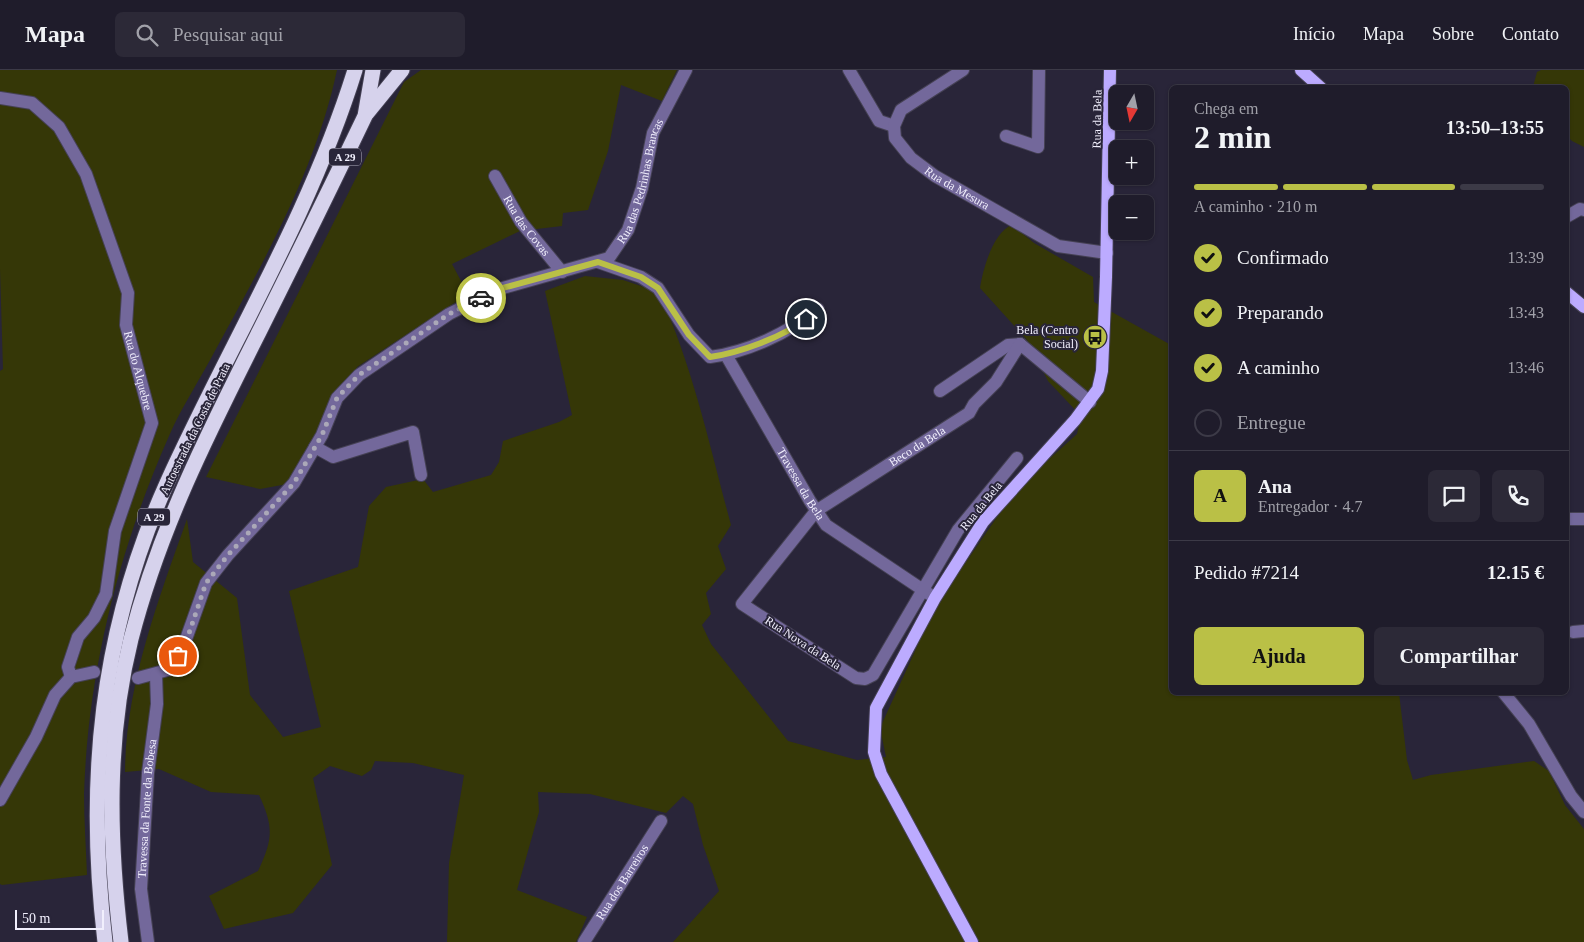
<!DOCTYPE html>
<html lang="pt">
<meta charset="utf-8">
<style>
:root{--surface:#1f1c2b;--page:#2c2937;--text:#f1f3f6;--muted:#a1a1a9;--line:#3c3a47;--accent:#bac046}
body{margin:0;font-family:"Times New Roman",serif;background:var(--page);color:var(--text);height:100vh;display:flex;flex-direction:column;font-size:19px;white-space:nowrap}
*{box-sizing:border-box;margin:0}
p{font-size:16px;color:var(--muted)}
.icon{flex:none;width:28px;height:28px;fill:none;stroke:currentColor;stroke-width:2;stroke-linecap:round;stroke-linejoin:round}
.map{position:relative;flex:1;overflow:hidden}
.sheet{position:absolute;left:1169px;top:15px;width:400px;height:610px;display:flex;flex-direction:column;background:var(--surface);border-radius:8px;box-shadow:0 1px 4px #0004,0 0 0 1px var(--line)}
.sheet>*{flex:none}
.needle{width:32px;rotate:189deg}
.controls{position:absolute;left:1109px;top:15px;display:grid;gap:10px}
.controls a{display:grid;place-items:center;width:45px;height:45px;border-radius:8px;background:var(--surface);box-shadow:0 1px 4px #0004,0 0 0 1px var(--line);font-size:25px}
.scale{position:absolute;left:15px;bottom:12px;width:89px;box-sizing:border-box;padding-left:5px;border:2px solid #f1effd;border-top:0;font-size:14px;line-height:18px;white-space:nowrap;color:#f1effd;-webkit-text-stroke:4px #292539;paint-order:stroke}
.pin{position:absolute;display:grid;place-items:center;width:42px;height:42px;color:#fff;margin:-21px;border:2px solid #fff;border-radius:50%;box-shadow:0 1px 5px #0007}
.courier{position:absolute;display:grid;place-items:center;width:50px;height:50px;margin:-25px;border:4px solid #bac046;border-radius:50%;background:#fff;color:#222;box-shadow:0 1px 6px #0007}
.overview em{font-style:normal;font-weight:800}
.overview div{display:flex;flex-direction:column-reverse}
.overview{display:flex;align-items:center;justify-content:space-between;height:85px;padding:0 25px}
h1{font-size:32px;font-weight:800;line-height:38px}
.bar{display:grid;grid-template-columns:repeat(4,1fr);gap:8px 5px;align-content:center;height:60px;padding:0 25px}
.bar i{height:6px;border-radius:4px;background:var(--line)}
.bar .active{background:var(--accent)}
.bar p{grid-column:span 4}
.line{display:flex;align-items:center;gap:12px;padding:0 25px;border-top:1px solid var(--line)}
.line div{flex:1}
.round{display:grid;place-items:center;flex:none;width:52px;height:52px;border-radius:8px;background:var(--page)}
ol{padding:0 25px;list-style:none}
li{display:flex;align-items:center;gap:15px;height:55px}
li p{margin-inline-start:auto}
li .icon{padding:5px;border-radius:50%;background:var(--accent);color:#111;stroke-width:4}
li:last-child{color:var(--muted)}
li i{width:28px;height:28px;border:2px solid var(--line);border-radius:50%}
.cta{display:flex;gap:10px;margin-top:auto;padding:10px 25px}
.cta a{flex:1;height:58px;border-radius:8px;background:var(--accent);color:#111;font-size:20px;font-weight:800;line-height:58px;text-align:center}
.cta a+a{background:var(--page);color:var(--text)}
header{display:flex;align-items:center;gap:30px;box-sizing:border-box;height:70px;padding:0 25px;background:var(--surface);border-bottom:1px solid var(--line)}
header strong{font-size:24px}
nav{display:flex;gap:28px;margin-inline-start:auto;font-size:18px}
.search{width:350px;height:45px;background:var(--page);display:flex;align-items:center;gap:12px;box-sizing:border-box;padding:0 18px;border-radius:8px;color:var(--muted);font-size:19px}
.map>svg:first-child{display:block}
.green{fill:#353707}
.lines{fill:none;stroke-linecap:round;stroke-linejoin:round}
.minor-casing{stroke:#454154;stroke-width:14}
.major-casing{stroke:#454154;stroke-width:14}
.highway-casing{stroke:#454154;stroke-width:17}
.minor{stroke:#73689b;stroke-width:12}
.major{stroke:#bcabff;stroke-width:12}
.highway{stroke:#d6d2ec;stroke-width:15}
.done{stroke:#aba8b8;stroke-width:5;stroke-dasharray:0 9}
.route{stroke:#bac046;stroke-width:6}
.labels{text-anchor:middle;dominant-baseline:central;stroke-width:4;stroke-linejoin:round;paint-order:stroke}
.shield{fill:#292539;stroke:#b5b2c2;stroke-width:1}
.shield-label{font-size:11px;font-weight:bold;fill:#f1effd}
.street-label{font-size:12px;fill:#f1effd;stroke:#292539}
.poi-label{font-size:12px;fill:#f1effd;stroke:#292539;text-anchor:end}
</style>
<header>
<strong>Mapa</strong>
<div class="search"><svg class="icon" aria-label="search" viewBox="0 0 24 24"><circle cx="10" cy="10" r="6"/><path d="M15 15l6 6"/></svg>Pesquisar aqui</div>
<nav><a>Início</a><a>Mapa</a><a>Sobre</a><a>Contato</a></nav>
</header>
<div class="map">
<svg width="1584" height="872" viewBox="0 0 1584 872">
<rect width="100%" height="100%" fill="#292539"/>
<g class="green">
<path d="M0 0H337C316 99 264 191 216 279 201 308 182 336 169 366 119 479 88 601 84 724 84 751 86 778 87 805L2 815 0 814V301L3 299 0 199Z"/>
<polygon points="421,0 677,0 662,31 621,15 608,81 588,140 563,143 562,156 520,161 452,194 468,224 357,297 341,333 293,413 260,419 206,407 404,12"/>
<polygon points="1541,0 1584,0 1584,77 1572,71 1566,65 1566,18 1533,17 1537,2"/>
<path d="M1012 155 1034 173 1093 207 1094 232 1171 275V622L1399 623 1407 690 1413 710 1431 705 1534 691 1549 701 1565 735 1584 759V872H673L719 821 703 775 693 734 683 726 666 743 590 724 538 722 539 742 517 820 587 847 576 872H447L449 793 464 705 413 693 375 691 371 700 362 706 330 696 313 708 332 795 293 843 224 859 209 826 258 801C273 769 274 757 259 725L211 722 159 699 125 702C126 614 158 531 187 449L193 492 237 528 250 625 283 667 321 657 289 521 358 497 369 436 386 417 423 409 433 422 491 405 499 392 503 371 559 352 572 345 545 221 585 206 623 210 659 222C693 297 710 377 731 455L718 476 726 499 706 523 711 544 702 555 711 574 788 671 857 690 886 687 880 658 935 537 1017 418 1077 364 1081 346 1048 311 1027 270 980 218C983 199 993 162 1012 155Z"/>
</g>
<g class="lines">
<g class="minor-casing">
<g id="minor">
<polyline points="849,0 879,51 894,56"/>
<path id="s1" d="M963 0 901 40 894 56 895 68 911 88 935 106 1058 176 1107 183"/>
<path id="s2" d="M0 28 32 33 59 57 86 104 128 223 126 255 152 353 115 461 106 524 94 548 78 567 68 597 71 607"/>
<polyline points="1006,66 1038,77 1039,0"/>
<path id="s3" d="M495 106 521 152 562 202"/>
<polyline points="1566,147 1580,139 1584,140"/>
<path d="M598 192 641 207 658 218 689 265 710 287C748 282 788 263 818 239"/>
<polyline points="1020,274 1090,332"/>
<path id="s4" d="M726 285 810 431 826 455 929 524"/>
<polyline points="940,321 1008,275 1020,274"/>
<polyline points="315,377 333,387 413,362 421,405"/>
<path id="s5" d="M1017 388 958 460 873 605 865 609 856 608 742 534 816 441 969 343 974 334 996 312 1020 274"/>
<polyline points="1566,449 1584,449"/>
<polyline points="1573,562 1584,561"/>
<path id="s6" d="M138 608 171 599 185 572 206 513 228 485 294 413 322 365 337 328 359 305 449 244 499 219 609 188 628 160 642 118 653 63 686 0"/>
<polyline points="1503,622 1529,654 1571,726 1584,742"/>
<polyline points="0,730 36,667 55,625 71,607 94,602"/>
<path id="s7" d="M148 872 141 819 148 703 157 634 156 605"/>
<path id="s8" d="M584 872 661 751"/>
</g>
</g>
<g class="major-casing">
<g id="major">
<polyline points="1301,0 1321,18"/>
<polyline points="1566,222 1584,237"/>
<polyline points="972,872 881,704 874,682 876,638 935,528 983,452 1075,350 1098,319 1102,301 1106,207 1110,0"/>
</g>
</g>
<g class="highway-casing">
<g id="highway">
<polyline points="367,43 402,0"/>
<path d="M105 872C86 712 100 562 167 413 229 276 310 145 355 0"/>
<path d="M121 872C109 771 106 669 131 569 159 460 207 365 258 264 294 192 330 119 365 46L373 0"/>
</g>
</g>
<use href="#minor" class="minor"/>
<use href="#major" class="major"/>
<use href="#highway" class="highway"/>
</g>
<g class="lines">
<polyline class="done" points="178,586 186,572 206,513 228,485 294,413 322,365 337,328 359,305 449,244 481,228"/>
<path class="route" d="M481 228 499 219 598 192 641 207 658 218 689 265 710 287C739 283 783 267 806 249"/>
</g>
<defs>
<g id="bus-disc" transform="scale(1.25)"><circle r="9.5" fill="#bac046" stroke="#292539"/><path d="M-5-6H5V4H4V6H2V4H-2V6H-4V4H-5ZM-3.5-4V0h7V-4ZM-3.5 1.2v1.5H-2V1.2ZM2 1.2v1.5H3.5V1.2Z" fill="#111"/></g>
</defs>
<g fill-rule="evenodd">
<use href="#bus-disc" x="1095" y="267"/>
</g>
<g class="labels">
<g class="shield">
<rect x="329" y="78.5" width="32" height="17" rx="4"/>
<rect x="138" y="438.5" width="32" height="17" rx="4"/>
</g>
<g class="shield-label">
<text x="345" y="87">A 29</text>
<text x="154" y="447">A 29</text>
</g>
<g class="street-label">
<text transform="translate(1097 49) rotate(-89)">Rua da Bela</text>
<text stroke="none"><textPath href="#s6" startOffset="751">Rua das Pedrinhas Brancas</textPath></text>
<text stroke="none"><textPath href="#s1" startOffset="184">Rua da Mesura</textPath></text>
<text stroke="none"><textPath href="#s3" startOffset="59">Rua das Covas</textPath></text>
<text stroke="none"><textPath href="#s2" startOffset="328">Rua do Alquebre</textPath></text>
<text transform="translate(195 359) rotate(-64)">Autoestrada da Costa de Prata</text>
<text stroke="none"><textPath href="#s5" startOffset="654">Beco da Bela</textPath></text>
<text stroke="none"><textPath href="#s4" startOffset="149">Travessa da Bela</textPath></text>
<text transform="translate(981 436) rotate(-51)">Rua da Bela</text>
<text transform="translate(803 573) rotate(33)">Rua Nova da Bela</text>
<text stroke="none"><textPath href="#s7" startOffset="134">Travessa da Fonte da Bobesa</textPath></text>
<text stroke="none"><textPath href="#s8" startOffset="71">Rua dos Barreiros</textPath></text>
</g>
<g class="poi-label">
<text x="1078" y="260">Bela (Centro<tspan x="1078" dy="14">Social)</tspan></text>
</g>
</g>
</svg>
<div class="controls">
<a><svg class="needle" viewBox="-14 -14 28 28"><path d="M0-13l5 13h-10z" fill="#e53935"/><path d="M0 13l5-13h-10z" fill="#a1a1a9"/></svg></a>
<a>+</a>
<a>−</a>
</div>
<div class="scale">50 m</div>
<div class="pin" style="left:178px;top:586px;background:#ea580c"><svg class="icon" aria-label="bag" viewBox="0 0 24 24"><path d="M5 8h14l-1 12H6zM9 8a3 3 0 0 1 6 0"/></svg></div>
<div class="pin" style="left:806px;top:249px;background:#1f2937"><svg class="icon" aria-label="home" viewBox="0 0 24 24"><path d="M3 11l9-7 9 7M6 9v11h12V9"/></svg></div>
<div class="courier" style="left:481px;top:228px"><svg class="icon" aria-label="car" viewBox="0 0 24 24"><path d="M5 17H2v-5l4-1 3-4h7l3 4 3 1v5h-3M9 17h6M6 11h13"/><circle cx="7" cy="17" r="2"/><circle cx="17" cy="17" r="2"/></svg></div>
<section class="sheet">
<div class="overview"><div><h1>2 min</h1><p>Chega em</p></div><em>13:50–13:55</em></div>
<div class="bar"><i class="active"></i><i class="active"></i><i class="active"></i><i></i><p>A caminho · 210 m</p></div>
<ol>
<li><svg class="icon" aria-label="check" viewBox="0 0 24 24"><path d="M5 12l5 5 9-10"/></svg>Confirmado<p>13:39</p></li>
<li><svg class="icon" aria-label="check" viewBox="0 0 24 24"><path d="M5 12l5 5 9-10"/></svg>Preparando<p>13:43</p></li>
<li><svg class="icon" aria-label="check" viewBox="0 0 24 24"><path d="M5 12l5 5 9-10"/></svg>A caminho<p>13:46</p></li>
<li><i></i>Entregue</li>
</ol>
<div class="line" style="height:90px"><b class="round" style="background:var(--accent);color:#111">A</b><div><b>Ana</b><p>Entregador · 4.7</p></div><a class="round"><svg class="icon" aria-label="chat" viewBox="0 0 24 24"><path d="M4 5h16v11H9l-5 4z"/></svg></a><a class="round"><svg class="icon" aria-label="phone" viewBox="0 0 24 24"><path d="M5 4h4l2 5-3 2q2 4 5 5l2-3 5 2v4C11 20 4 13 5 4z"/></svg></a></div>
<div class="line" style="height:65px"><div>Pedido #7214</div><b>12.15 €</b></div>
<div class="cta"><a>Ajuda</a><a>Compartilhar</a></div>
</section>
</div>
